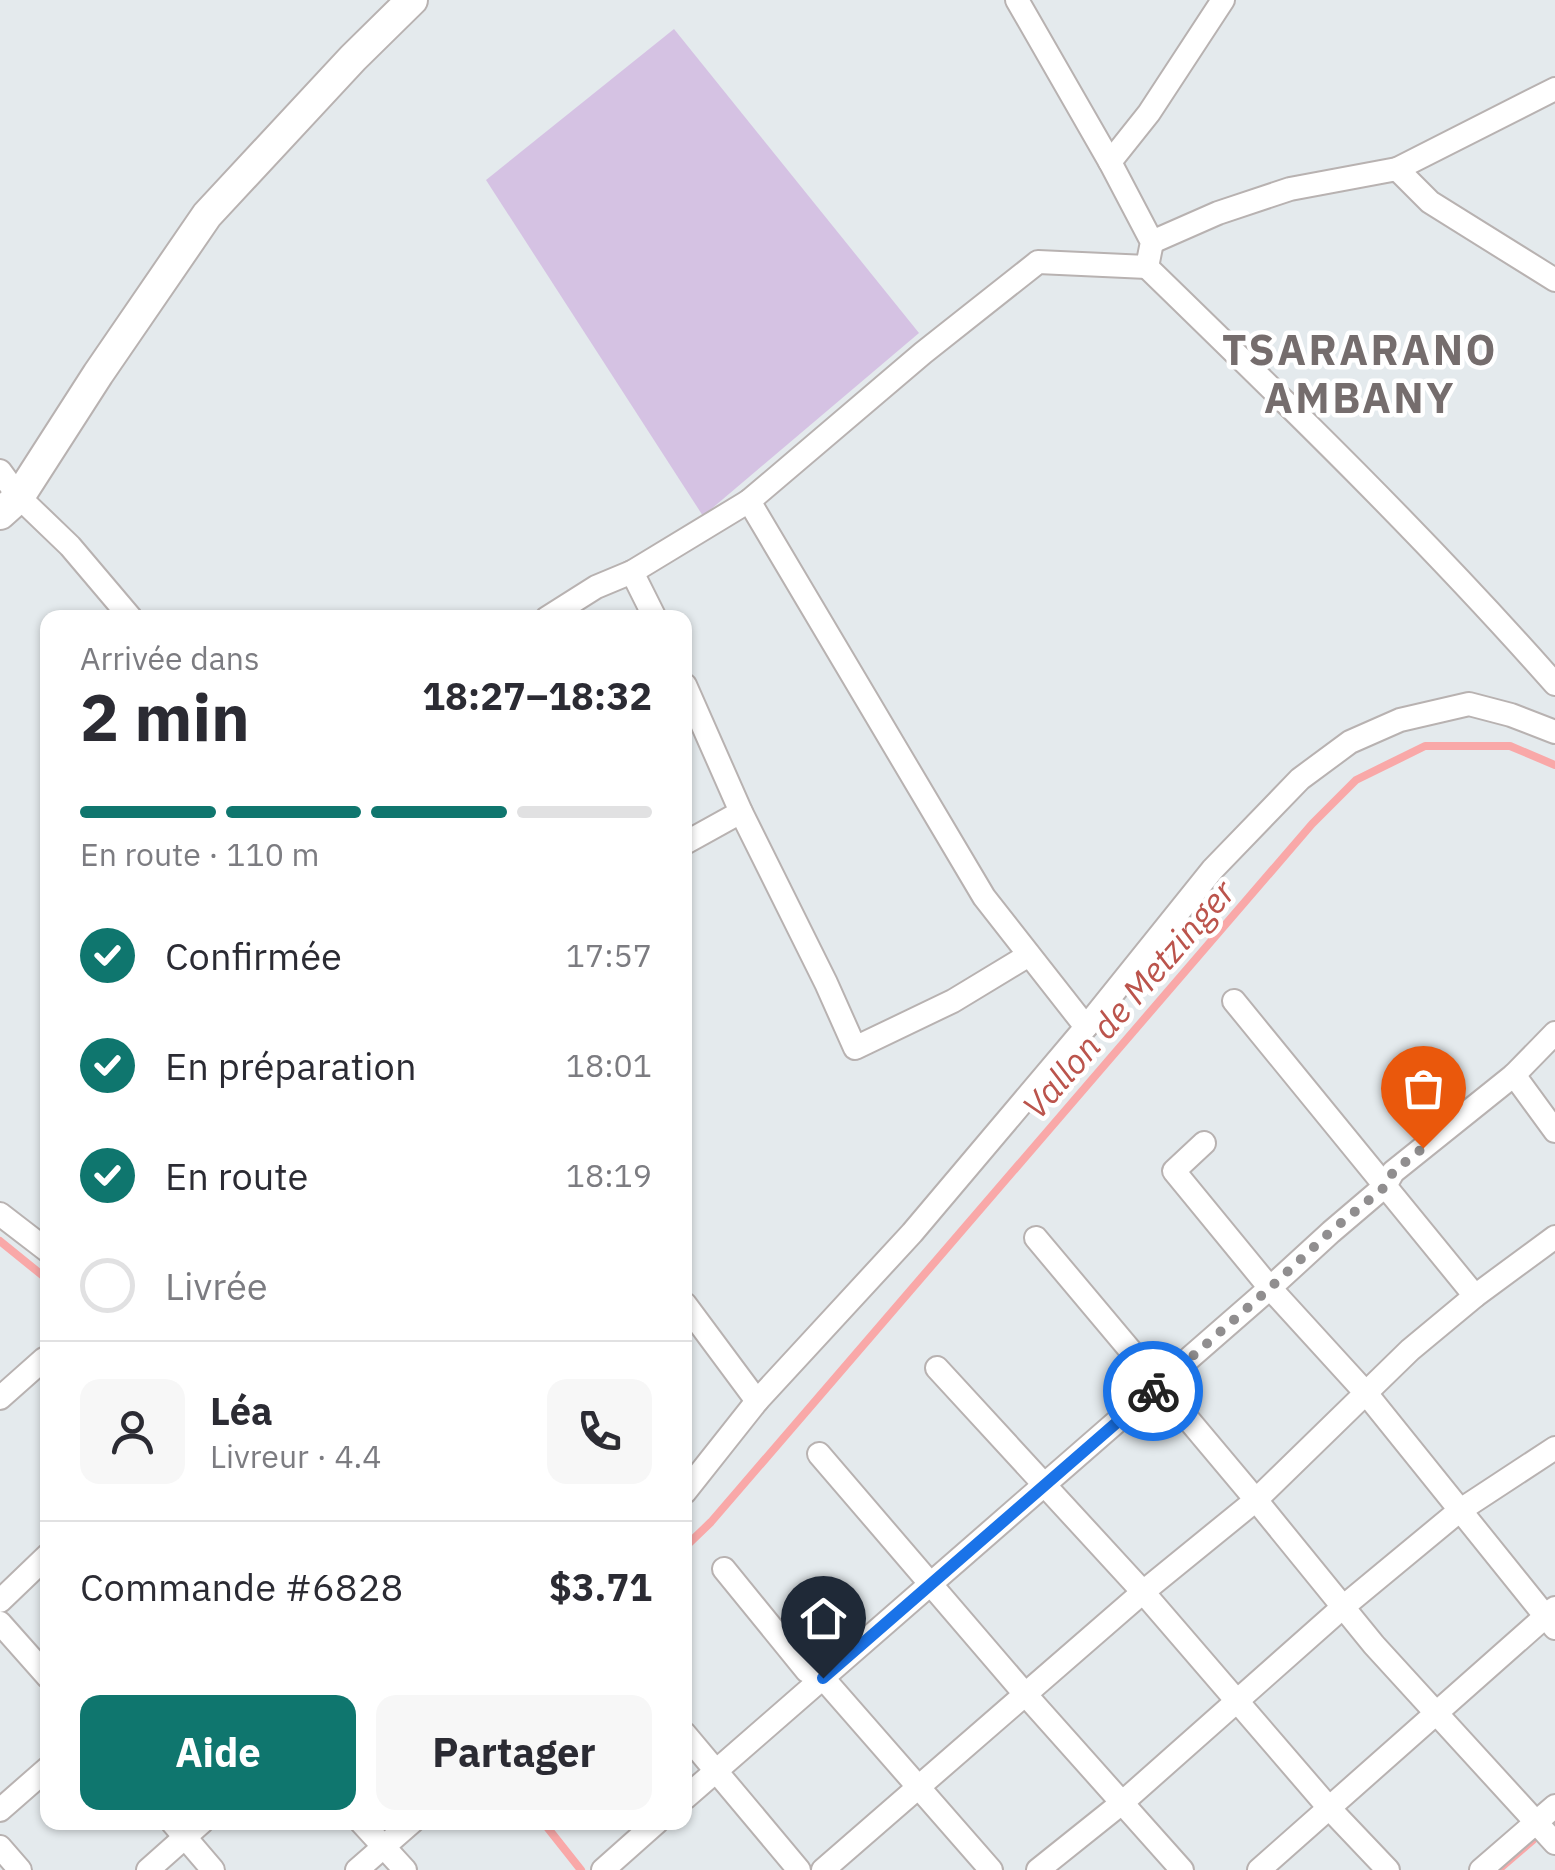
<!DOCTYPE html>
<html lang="fr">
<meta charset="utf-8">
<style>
:root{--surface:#fff;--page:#f7f7f7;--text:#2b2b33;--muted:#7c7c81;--line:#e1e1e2;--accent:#0f766e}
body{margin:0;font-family:"IBM Plex Sans",sans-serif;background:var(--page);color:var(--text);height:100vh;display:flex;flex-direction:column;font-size:38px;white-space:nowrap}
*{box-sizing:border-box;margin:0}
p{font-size:32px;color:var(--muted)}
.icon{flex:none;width:55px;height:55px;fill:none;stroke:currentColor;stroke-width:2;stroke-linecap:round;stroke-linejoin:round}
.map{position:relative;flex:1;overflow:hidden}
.details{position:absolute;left:40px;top:610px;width:652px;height:1220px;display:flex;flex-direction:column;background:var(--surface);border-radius:20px;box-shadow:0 2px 8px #0004}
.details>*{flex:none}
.pin{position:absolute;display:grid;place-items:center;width:85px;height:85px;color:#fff;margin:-102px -42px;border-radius:50% 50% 50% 0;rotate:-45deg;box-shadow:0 0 10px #0007}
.pin .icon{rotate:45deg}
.courier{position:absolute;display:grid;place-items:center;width:100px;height:100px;margin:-50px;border:8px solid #1a73e8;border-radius:50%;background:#fff;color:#222;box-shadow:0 2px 12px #0007}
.overview em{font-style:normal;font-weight:700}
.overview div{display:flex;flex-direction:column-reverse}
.overview{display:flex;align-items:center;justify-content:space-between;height:170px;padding:0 40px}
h1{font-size:65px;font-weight:700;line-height:75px}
.bar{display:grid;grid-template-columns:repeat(4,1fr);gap:15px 10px;align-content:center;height:120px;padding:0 40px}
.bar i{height:12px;border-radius:8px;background:var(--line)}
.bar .selected{background:var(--accent)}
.bar p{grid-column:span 4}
.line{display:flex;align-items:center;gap:25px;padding:0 40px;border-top:2px solid var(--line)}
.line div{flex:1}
.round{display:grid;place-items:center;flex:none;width:105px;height:105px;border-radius:20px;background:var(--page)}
ol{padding:0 40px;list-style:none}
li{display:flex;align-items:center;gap:30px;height:110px}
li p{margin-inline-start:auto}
li .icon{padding:10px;border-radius:50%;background:var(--accent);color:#fff;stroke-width:4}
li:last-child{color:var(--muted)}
li i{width:55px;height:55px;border:5px solid var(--line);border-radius:50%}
.primary-button{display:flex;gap:20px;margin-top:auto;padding:20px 40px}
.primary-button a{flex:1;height:115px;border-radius:20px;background:var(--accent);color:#fff;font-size:40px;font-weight:700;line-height:115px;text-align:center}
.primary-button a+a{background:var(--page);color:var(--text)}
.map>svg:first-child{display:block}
.pitch{fill:#d5c2e3}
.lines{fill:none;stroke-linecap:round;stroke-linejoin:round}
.stream{stroke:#f9a8a8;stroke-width:8}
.minor-casing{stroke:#b8b2b1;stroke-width:26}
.tertiary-casing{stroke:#b8b2b1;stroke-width:34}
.minor{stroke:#fff;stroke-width:22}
.tertiary{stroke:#fff;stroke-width:30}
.done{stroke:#908e8f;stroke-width:10;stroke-dasharray:0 18}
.route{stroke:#1a73e8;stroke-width:12}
.labels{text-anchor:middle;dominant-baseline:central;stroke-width:9;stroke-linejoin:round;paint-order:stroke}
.water-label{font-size:35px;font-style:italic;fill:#bb544c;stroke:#fff}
.district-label{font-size:42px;font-weight:bold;letter-spacing:2.5px;fill:#756d6d;stroke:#fff}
</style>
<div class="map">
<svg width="1555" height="1870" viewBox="0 0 1555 1870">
<rect width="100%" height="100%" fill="#e4eaed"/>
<polygon class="pitch" points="674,29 919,333 703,516 486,180"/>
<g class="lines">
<g class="stream">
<polyline points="0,1241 48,1280"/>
<polyline points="685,1547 711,1522 1312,824 1356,780 1425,746 1510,746 1555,765"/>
<polyline points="543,1822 581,1870"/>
<polyline points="1498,1870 1533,1840"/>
</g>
<g class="minor-casing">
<g id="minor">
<polyline points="1110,162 1149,113 1223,0"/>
<polyline points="1397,169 1555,89"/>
<polyline points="1152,242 1218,213 1290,189 1397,169 1430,202 1555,280"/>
<path d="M1147 267C1287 403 1426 538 1555 684"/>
<polyline points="0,471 19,497 70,546 131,618"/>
<polyline points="749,501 984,897 1086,1027"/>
<polyline points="632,572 655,618"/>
<polyline points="547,618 596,587 632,572 749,501 923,353 1038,262 1147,267 1152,242 1110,162 1017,0"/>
<polyline points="685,685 741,812 826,983 855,1048 953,1001 1029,955"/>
<polyline points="685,843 741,812"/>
<polyline points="1234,1001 1475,1296"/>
<polyline points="1514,1075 1555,1131"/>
<polyline points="1204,1143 1174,1171 1270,1288 1365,1392 1555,1628"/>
<polyline points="0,1214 48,1251"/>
<polyline points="1036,1238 1256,1500 1374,1645 1555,1843"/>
<polyline points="685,1304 757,1401"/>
<polyline points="937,1368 1143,1592 1330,1809 1388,1870"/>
<polyline points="0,1398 44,1359"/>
<polyline points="819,1454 1025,1694 1182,1870"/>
<polyline points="685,1492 757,1401 912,1233 1086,1027 1213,869 1300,779 1350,742 1400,720 1469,704 1511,715 1555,732"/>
<polyline points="724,1569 807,1671 823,1678 991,1870"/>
<polyline points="0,1601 48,1555"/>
<polyline points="0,1623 48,1677"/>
<polyline points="685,1734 799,1870"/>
<polyline points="685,1798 1270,1288 1331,1232 1385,1186 1393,1172 1514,1075 1555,1033"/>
<polyline points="0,1810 48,1768"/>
<polyline points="172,1822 213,1870"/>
<polyline points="361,1822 405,1870"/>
<polyline points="0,1847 20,1870"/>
<polyline points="148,1870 202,1822"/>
<polyline points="357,1870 412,1822"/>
<polyline points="603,1870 657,1822"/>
<polyline points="823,1870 1143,1592 1256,1500 1410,1350 1475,1296 1555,1237"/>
<polyline points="1038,1870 1123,1802 1343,1607 1459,1511 1555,1448"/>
<polyline points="1259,1870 1555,1608"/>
<polyline points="1481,1870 1555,1806"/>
</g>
</g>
<g class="tertiary-casing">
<polyline id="tertiary" points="0,514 19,497 98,374 207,215 353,58 412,0"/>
</g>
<use href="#minor" class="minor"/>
<use href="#tertiary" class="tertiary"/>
</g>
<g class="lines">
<polyline class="done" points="1153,1391 1270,1288 1330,1232 1386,1186 1393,1172 1423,1148"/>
<polyline class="route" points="823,1678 1153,1391"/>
</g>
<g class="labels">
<g class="water-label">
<text transform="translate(1128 999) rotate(-49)">Vallon de Metzinger</text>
</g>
<g class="district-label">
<text x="1360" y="349">TSARARANO<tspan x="1360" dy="48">AMBANY</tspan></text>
</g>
</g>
</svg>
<div class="pin" style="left:1423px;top:1148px;background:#ea580c"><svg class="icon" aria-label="bag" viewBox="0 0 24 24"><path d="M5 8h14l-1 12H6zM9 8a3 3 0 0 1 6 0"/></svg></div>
<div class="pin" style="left:823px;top:1678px;background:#1f2937"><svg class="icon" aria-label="home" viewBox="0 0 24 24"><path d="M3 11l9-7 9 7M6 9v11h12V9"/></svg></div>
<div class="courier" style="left:1153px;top:1391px"><svg class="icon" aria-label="bike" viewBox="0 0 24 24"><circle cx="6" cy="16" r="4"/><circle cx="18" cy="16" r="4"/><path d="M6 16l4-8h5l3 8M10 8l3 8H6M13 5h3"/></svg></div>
<section class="details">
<div class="overview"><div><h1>2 min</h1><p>Arrivée dans</p></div><em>18:27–18:32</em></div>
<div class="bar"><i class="selected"></i><i class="selected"></i><i class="selected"></i><i></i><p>En route · 110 m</p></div>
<ol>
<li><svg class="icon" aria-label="check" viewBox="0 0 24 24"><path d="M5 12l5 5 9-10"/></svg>Confirmée<p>17:57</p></li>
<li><svg class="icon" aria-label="check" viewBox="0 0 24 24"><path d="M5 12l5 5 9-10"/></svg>En préparation<p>18:01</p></li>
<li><svg class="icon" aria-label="check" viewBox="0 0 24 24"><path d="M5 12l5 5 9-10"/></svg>En route<p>18:19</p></li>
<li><i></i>Livrée</li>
</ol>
<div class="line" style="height:180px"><a class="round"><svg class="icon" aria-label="person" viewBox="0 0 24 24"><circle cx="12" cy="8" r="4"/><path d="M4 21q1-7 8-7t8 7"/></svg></a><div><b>Léa</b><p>Livreur · 4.4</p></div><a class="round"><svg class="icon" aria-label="phone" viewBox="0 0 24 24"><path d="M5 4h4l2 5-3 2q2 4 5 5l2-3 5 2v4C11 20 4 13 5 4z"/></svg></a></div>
<div class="line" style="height:130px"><div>Commande #6828</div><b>$3.71</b></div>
<div class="primary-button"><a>Aide</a><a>Partager</a></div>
</section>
</div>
